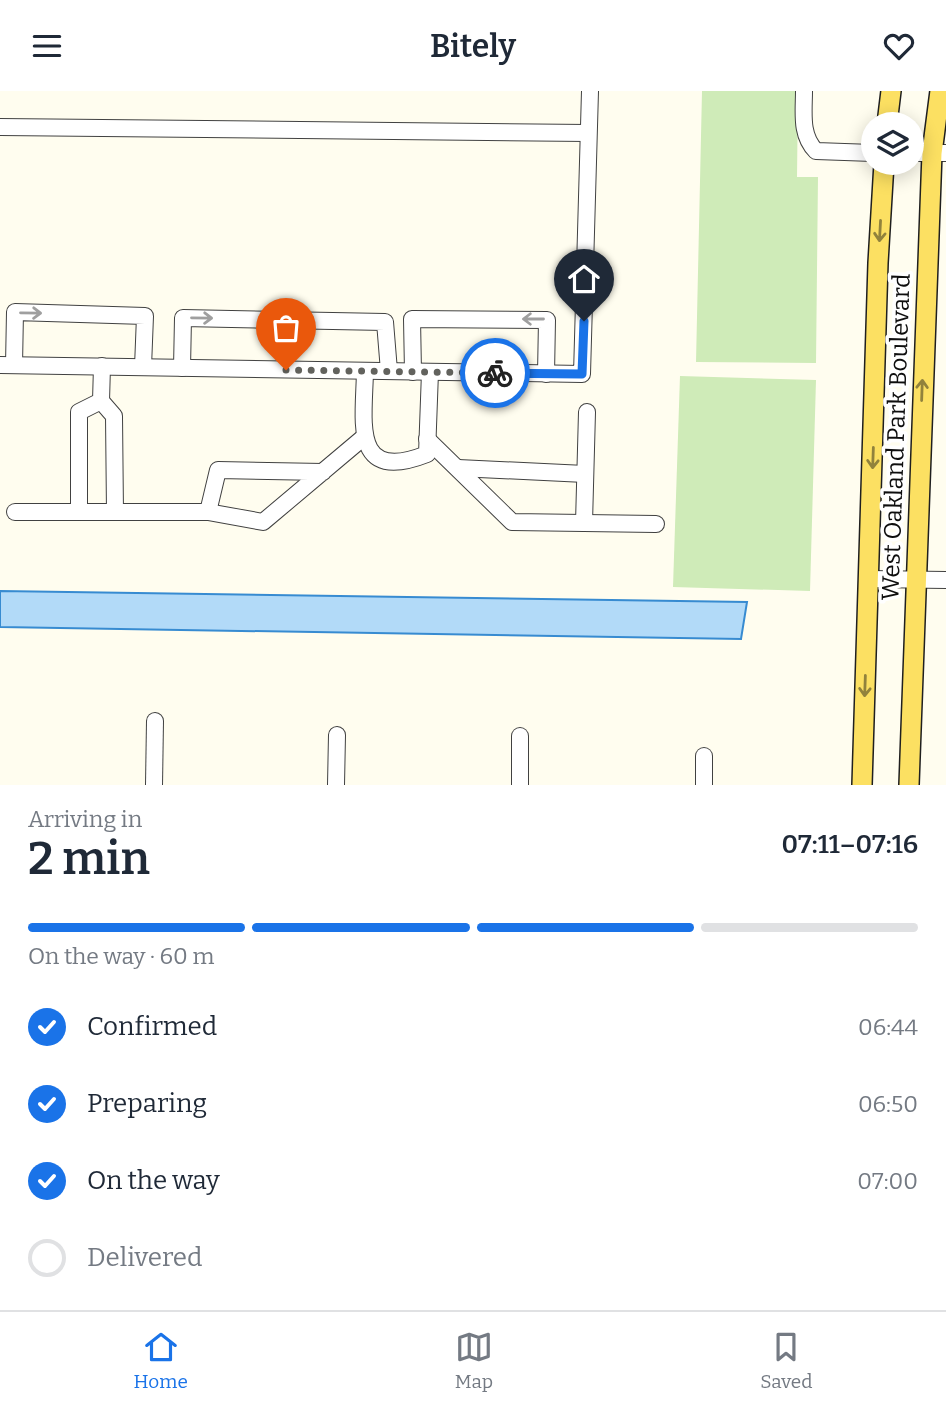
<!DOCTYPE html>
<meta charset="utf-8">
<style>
:root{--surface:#fff;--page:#f2f2f3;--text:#1f2937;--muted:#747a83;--line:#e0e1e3;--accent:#1a73e8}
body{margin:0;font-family:Bitter,serif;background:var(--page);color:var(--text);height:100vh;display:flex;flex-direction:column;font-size:26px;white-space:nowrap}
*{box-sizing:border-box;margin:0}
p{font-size:23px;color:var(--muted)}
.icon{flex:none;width:38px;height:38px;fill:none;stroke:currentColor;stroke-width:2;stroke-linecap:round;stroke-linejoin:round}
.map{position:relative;height:694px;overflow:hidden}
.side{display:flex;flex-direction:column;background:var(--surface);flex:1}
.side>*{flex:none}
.tools{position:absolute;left:861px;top:21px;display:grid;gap:14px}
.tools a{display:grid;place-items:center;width:63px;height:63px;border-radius:50%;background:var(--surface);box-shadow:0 4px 18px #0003;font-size:35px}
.pin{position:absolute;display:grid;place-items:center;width:60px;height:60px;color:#fff;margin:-72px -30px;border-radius:50% 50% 50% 0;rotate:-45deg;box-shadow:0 0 7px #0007}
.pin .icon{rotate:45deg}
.courier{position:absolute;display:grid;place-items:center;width:70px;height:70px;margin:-35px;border:5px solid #1a73e8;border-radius:50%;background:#fff;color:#222;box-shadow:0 2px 9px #0007}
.summary em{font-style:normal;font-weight:600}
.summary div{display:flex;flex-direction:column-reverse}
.summary{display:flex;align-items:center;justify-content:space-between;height:119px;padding:0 28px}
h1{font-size:46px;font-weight:600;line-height:52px}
.bar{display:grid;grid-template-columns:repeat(4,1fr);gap:10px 7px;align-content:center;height:84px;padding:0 28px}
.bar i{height:9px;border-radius:5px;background:var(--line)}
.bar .active{background:var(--accent)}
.bar p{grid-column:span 4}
ol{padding:0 28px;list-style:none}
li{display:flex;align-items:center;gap:21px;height:77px}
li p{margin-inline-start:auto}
li .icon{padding:7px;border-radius:50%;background:var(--accent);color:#fff;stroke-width:4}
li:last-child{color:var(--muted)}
li i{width:38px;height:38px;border:4px solid var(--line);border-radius:50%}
header{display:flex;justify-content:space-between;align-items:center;height:91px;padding:0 28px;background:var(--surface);font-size:32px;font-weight:600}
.tabs{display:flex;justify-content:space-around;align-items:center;height:98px;border-top:2px solid var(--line);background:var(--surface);font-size:19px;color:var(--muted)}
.tabs a{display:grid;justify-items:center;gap:4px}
.tabs .active{color:var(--accent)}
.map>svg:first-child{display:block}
.green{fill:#cfebb8}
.water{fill:#b2daf8;stroke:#378bd1;stroke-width:2}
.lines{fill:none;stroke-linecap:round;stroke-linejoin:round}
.minor-casing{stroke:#414141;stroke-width:18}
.major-casing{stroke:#1f1f1f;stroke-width:22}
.minor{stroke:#fff;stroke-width:16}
.major{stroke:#fce062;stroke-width:19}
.oneway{stroke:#91823c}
.oneway2{stroke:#9f9f9f}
.done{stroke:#62625d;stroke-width:7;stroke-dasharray:0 12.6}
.route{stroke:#1a73e8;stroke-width:9}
.labels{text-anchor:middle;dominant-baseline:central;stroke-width:7;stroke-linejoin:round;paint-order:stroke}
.street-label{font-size:24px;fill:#0e0e0e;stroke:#fff}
</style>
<header><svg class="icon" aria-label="menu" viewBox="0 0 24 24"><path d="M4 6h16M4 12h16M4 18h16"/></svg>Bitely<svg class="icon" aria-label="heart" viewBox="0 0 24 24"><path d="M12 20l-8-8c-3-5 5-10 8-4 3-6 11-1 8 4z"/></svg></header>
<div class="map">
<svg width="946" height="694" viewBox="0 0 946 694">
<rect width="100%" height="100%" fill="#fffdef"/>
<g class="green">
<polygon points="702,0 798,0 797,86 818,86 816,272 696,271"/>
<polygon points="680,285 816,289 810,500 673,496"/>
</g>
<polygon class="water" points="0,500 747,511 741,548 0,536"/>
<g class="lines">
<g class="minor-casing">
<g id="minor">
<path d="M804 0C804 21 800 44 816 60L873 62"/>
<polyline points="0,36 588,42"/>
<polyline points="912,62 946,62"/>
<polyline points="0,274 582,283 590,0"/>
<polyline points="14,274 15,221 145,225 143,276"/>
<polyline points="182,277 183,227 385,231 389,280"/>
<path d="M365 280C364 331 351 393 427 363L430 281"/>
<polyline points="413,281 412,228 547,229 546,283"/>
<polyline points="101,310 114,325 115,421"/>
<polyline points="427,348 512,431 656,433"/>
<polyline points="458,377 585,383"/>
<polyline points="323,381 218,379 208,421 263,431 364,346"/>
<polyline points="15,421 208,421"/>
<polyline points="79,421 79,321 101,310 102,275"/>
<polyline points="584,432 587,321"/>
<polyline points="869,488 946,489"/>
<polyline points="154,694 155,630"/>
<polyline points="336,694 337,644"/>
<polyline points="520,694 520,645"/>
<polyline points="704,694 704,665"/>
</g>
</g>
<g class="major-casing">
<g id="major">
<polyline points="887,33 891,0"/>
<polyline points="862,694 878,172 884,72"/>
<polyline points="909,694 932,62 940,0"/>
</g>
</g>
<use href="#minor" class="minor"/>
<use href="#major" class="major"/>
</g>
<defs><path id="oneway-shaft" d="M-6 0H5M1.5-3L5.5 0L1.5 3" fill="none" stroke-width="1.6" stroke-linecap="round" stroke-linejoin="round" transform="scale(1.75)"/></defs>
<g class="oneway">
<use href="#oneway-shaft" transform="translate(880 140) rotate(93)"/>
<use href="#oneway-shaft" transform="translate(922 299) rotate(-88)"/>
<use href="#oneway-shaft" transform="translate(873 367) rotate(92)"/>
<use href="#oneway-shaft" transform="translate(865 595) rotate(92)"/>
</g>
<g class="oneway2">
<use href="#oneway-shaft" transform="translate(31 222) rotate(1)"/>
<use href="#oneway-shaft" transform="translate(202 227) rotate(1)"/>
<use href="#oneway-shaft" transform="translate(533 228) rotate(-180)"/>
</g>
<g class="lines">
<polyline class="done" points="286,279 495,282"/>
<polyline class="route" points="495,282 582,283 584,230"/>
</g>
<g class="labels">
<g class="street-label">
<text transform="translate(896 346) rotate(-88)">West Oakland Park Boulevard</text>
</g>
</g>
</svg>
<div class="tools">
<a><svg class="icon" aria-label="layers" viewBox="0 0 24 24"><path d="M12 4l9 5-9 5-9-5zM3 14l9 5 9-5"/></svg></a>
</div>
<div class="pin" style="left:286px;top:279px;background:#ea580c"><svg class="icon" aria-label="bag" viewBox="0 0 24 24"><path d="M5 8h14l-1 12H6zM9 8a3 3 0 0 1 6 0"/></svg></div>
<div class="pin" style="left:584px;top:230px;background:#1f2937"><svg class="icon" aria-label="home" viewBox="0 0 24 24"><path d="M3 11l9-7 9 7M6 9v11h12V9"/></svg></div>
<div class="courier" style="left:495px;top:282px"><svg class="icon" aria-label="bike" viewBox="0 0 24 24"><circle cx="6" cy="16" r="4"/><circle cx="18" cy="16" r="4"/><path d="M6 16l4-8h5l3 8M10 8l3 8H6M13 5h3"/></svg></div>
</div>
<section class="side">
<div class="summary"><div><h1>2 min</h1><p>Arriving in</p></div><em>07:11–07:16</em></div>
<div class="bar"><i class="active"></i><i class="active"></i><i class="active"></i><i></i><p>On the way · 60 m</p></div>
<ol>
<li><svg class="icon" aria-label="check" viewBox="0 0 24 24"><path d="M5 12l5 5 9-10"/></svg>Confirmed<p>06:44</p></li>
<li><svg class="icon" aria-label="check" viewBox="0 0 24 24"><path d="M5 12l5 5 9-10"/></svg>Preparing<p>06:50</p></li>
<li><svg class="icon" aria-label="check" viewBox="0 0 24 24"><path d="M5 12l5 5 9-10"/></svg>On the way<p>07:00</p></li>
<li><i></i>Delivered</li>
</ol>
</section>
<nav class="tabs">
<a class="active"><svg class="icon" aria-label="home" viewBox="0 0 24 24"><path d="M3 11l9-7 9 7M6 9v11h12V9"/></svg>Home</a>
<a><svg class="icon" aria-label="map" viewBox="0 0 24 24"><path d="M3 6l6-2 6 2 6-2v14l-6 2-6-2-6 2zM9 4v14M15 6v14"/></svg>Map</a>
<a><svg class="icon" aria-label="saved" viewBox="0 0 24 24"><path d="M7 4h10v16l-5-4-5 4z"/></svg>Saved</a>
</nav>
